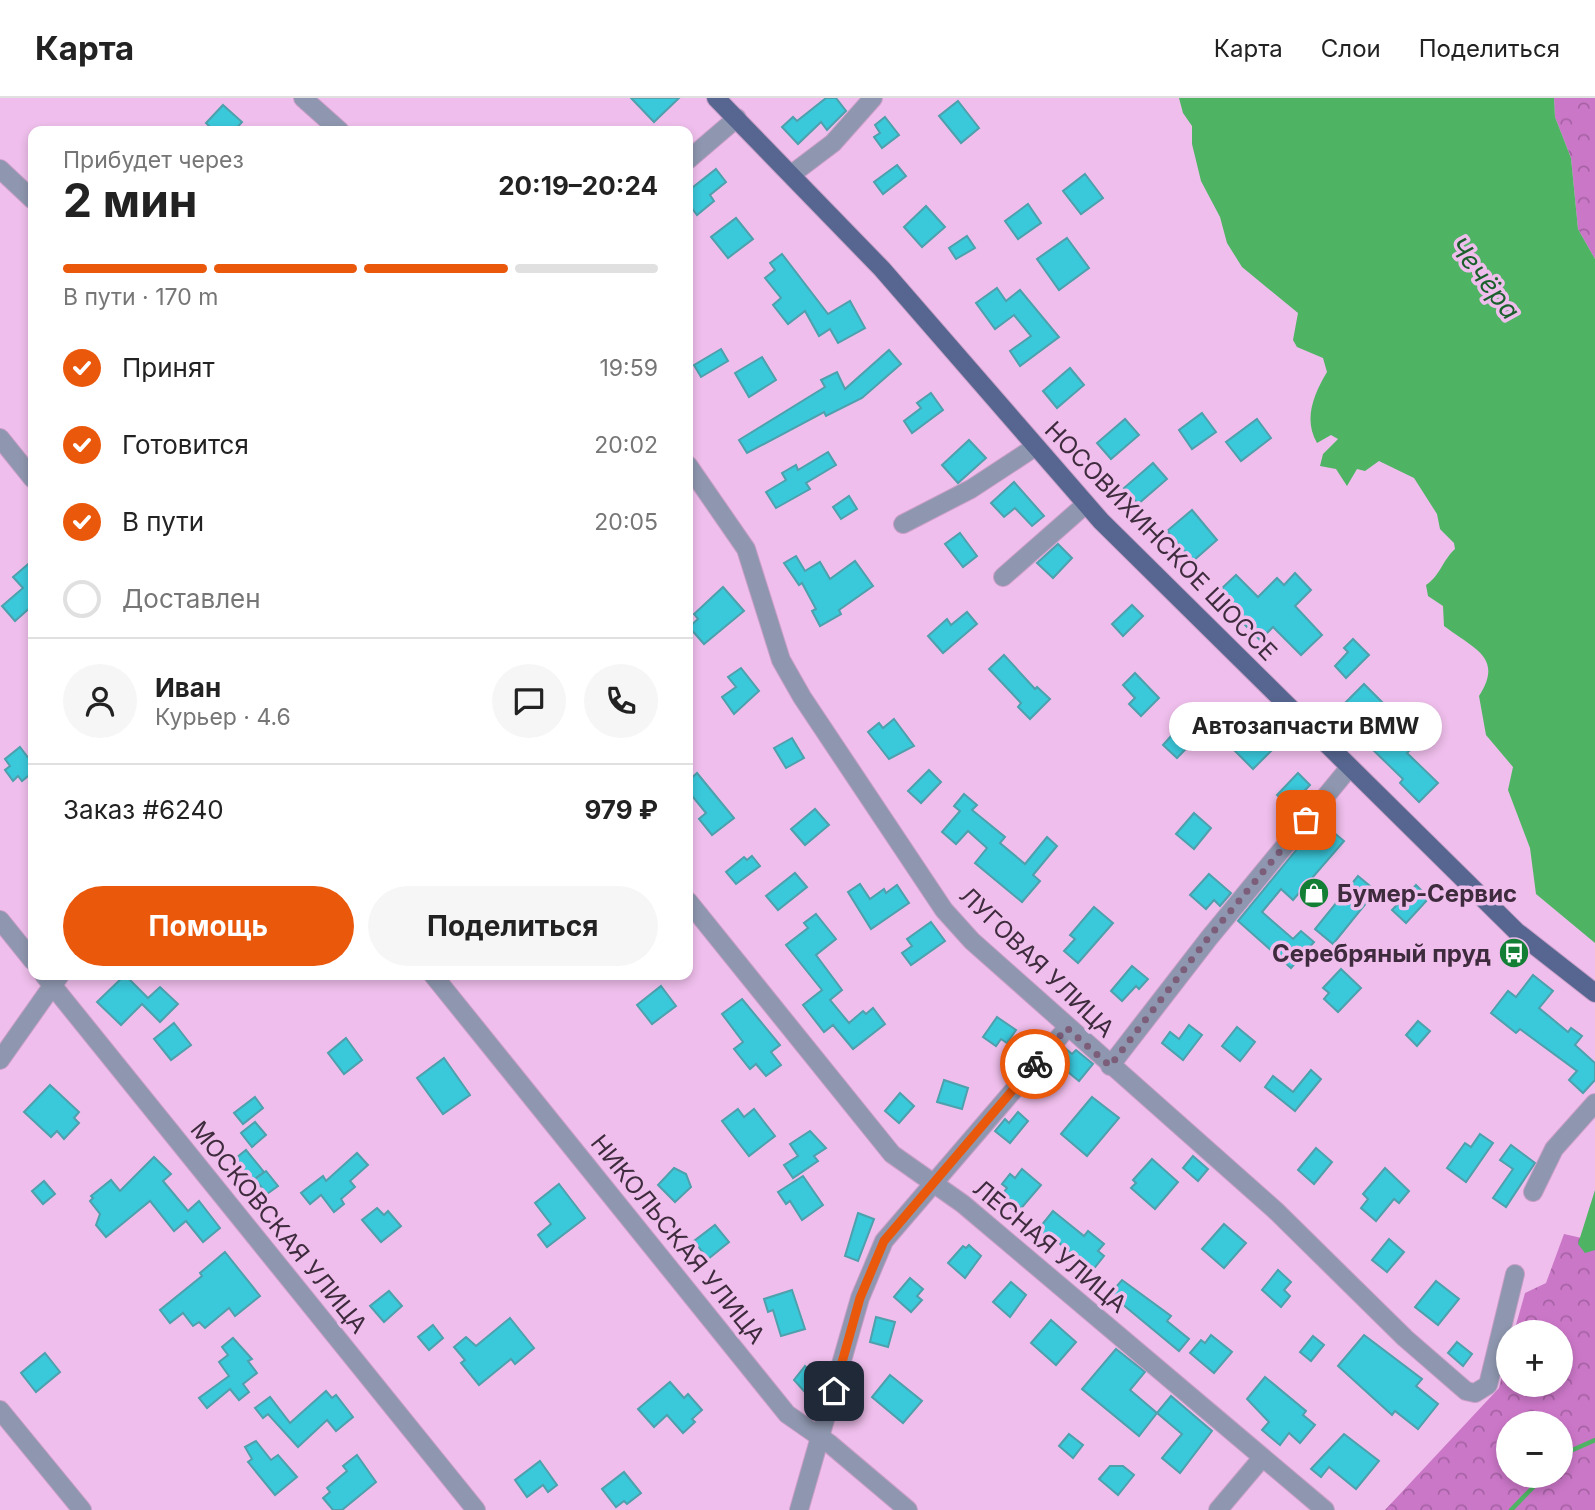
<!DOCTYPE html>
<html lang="ru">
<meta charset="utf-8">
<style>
:root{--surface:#fff;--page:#f6f6f6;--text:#222;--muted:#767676;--line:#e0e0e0;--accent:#ea580c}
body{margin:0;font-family:Inter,sans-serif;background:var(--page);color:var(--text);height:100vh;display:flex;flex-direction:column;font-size:26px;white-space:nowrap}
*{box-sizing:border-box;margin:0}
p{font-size:23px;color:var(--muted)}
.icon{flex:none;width:38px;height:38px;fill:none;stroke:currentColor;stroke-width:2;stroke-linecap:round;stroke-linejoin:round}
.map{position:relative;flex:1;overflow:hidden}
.panel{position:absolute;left:28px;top:28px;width:665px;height:854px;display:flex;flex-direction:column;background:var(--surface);border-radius:14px;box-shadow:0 4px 10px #0003}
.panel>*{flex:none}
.buttons{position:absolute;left:1496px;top:1222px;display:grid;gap:14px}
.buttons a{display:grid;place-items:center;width:77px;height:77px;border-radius:50%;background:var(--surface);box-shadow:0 4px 10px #0003;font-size:35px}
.pin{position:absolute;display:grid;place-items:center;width:60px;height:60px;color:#fff;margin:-30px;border-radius:14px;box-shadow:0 4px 10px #0006}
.courier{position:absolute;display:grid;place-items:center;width:70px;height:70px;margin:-35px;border:5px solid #ea580c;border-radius:50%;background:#fff;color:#222;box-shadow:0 2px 9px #0007}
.bubble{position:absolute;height:49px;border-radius:24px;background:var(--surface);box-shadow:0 4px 10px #0003;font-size:23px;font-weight:700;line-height:49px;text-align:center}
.headline em{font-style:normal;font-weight:700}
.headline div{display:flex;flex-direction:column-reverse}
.headline{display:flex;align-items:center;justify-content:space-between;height:119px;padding:0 35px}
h1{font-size:46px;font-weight:700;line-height:52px}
.bar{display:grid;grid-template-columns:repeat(4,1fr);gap:10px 7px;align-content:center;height:84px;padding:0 35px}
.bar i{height:9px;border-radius:5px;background:var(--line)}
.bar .selected{background:var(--accent)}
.bar p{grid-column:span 4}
.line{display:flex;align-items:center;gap:18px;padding:0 35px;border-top:2px solid var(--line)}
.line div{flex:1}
.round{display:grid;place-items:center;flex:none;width:74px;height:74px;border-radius:37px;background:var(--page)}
ol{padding:0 35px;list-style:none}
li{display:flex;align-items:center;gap:21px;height:77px}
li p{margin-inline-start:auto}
li .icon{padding:7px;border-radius:50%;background:var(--accent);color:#fff;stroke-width:4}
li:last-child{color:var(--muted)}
li i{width:38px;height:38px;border:4px solid var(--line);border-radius:50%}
.primary-button{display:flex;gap:14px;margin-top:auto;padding:14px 35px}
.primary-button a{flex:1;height:80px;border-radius:42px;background:var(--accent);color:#fff;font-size:28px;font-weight:700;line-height:80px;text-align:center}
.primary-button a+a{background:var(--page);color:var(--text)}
header{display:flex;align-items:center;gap:42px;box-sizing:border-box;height:98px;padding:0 35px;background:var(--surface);border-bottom:2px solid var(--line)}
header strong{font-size:33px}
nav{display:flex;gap:38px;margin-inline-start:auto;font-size:24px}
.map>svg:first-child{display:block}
.forest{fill:url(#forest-crowns);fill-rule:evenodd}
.water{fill:#4fb364}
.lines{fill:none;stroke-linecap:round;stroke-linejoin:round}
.stream{stroke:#4fb364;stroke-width:4.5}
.building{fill:#3ac8db;stroke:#4da0ac;stroke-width:2}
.minor-casing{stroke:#c89ec6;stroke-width:20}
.major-casing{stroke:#c89ec6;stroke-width:20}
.minor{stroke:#8e97af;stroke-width:18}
.major{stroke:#566690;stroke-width:18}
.done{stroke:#7c5e7a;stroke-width:7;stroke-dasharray:0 12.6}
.route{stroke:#ea580c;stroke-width:9}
.labels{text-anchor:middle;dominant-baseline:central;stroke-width:7;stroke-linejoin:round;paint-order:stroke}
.street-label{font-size:24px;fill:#3e2b3d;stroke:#efbeec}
.poi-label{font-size:24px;font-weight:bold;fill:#3e2b3d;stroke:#efbeec;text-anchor:start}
.water-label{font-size:26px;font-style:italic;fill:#1b602c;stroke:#efbeec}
</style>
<header>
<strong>Карта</strong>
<nav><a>Карта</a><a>Слои</a><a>Поделиться</a></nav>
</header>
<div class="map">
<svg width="1595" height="1412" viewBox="0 0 1595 1412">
<defs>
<pattern id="forest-crowns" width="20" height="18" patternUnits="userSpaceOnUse" patternTransform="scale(1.75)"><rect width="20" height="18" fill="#cb77c8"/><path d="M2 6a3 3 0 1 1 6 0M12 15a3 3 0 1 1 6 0" fill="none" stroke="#a662a4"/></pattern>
</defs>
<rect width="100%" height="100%" fill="#efbeec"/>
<g class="forest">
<polygon points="1554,0 1595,0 1595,161 1578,131 1571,60 1555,19"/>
<path d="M1564 1136 1595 1143V1412H1385L1499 1290 1508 1254V1286H1561V1234H1514L1525 1195 1546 1185ZM1508 1325H1561V1377H1508Z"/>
</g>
<g class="water">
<path d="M1179 0H1554L1555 19 1571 60 1578 131 1595 161V845L1536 796 1530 750 1508 692 1513 669 1486 637 1479 598C1504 559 1474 551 1444 528L1443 508 1428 498 1426 487C1440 478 1442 463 1455 451L1454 445 1440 431 1437 416 1414 380 1379 363 1365 373 1357 371 1347 388 1336 371 1320 368 1323 356 1338 341 1331 337 1317 345C1303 321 1314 296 1327 274L1323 260 1297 249 1293 242 1298 215 1242 169 1227 145 1220 119 1201 83 1192 46V28L1183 15Z"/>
<polygon points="1595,1092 1595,1152 1585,1155 1578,1146"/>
</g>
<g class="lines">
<g class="stream">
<polyline points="1561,1361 1568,1354 1595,1342"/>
<polyline points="1511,1412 1545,1377"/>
</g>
</g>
<g class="building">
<polygon points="631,0 679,0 654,24"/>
<polygon points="826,0 836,0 846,13 827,32 821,24 798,46 782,29 793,19 797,23"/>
<polygon points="958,3 979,30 961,45 939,18"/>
<polygon points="223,7 242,24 234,33 214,33 206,25"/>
<polygon points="885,19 899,37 882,50 874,39 880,35 875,27"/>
<polygon points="897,67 906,78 883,96 874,84"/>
<polygon points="716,71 726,84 710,97 714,103 697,117 688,105 688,93"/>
<polygon points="1085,76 1103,100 1081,116 1063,93"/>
<polygon points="1028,106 1041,125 1018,141 1005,123"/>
<polygon points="926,108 945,129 922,149 904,129"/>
<polygon points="736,120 753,141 728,160 711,139"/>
<polygon points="967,138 975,150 956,161 949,150"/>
<polygon points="1067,140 1089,170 1059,192 1037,161"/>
<polygon points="782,156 828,216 850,203 865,230 838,245 830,231 819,238 805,213 788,226 773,207 781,200 765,180 775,172 770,165"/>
<polygon points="997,190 1006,203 1020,192 1059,239 1020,268 1010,253 1031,238 1014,217 995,231 976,205"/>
<polygon points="721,251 728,263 701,279 694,267"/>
<polygon points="889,252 901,266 862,300 826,318 824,314 747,355 739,342 825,289 821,282 837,274 845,291"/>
<polygon points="762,259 776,282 749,299 735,275"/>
<polygon points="1070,270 1084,287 1057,310 1043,293"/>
<polygon points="931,295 943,312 912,335 904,323 921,310 917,305"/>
<polygon points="1202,315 1216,334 1192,351 1179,332"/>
<polygon points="1125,321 1139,337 1111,361 1097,345"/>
<polygon points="1257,321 1271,340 1241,363 1226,344"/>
<polygon points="969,342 986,360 958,385 942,367"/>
<polygon points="828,354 836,367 806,385 810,391 776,410 766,394 786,382 782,375 796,367 798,372"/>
<polygon points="1153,365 1167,381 1138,406 1124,390"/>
<polygon points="1014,384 1044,418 1032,428 1015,410 1004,419 991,405"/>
<polygon points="849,398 857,411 841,421 833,409"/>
<polygon points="1192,412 1217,442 1193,463 1167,433"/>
<polygon points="960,435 977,458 963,469 945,446"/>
<polygon points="1058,446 1072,460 1053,480 1037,465"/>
<polygon points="796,458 805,473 820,464 830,481 855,463 873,488 839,512 841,516 820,528 812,513 816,511 802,485 799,487 784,465"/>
<polygon points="33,462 33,507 15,523 2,508 23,490 13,479"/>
<polygon points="1295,475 1311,492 1295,508 1322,537 1301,557 1273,529 1260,542 1237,519 1241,515 1219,493 1236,477 1258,499 1277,480 1284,487"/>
<polygon points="723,489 744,513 704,546 689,529 698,521 694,516"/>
<polygon points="1132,507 1143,518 1123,538 1112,526"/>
<polygon points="967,514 977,526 943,555 928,538 947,521 951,527"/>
<polygon points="1353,541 1369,557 1346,580 1335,568 1348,554 1344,550"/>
<polygon points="1004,557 1035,591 1037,589 1050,601 1030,621 1018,609 1021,605 989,571"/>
<polygon points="741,570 759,593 734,616 722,599 736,589 728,579"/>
<polygon points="1135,575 1159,600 1141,618 1129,606 1135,600 1123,587"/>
<polygon points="1364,586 1395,617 1399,613 1424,638 1407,655 1438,685 1419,704 1400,685 1403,681 1335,615"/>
<polygon points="1189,618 1204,632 1177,660 1163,647"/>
<polygon points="894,621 914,648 889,661 868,634 879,625 883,630"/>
<polygon points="1251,622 1277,647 1253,671 1228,646"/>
<polygon points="792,640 804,660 786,670 774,650"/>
<polygon points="20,649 33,666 33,674 22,683 18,678 13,683 5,672 10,668 5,661"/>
<polygon points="929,672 941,684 921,705 908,693"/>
<polygon points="697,675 734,720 712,737 699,721 706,715 688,693 688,683"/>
<polygon points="1298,675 1310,687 1289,709 1277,697"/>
<polygon points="964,696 977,707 972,712 1005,739 1000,745 1025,766 1047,739 1057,748 1033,777 1040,783 1022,804 975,765 987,750 968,733 956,746 942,734 960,713 954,708"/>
<polygon points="815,711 829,727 805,747 791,731"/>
<polygon points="1194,715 1211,730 1194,751 1176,736"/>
<polygon points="1320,723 1344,743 1293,802 1281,791 1262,814 1293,841 1301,833 1314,844 1291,870 1238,823"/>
<polygon points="752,758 760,768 736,786 726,774 744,759 747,762"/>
<polygon points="795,775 807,789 778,812 766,798"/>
<polygon points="1209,776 1231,795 1220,808 1214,802 1206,811 1190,797"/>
<polygon points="1358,778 1376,793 1333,846 1315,831"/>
<polygon points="860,786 870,801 884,791 886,795 897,787 909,805 871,831 848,794"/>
<polygon points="1416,787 1429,800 1406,825 1392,812"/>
<polygon points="1094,809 1113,825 1078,865 1064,853 1075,841 1070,837"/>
<polygon points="816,816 836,841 816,857 842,892 830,902 849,925 863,913 866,916 873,910 885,926 853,951 833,927 824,934 803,907 822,892 786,847 808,830 804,825"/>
<polygon points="931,824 945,843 911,867 902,855 912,848 907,841"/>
<polygon points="1132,868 1148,881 1139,891 1136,888 1122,903 1111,893"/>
<polygon points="1341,871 1361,890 1338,914 1324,901 1329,895 1323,890"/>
<polygon points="125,877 148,900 160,889 178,906 160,924 142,906 121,927 97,904"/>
<polygon points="1533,877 1553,893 1539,910 1568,934 1571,930 1582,938 1575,947 1595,965 1595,982 1583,995 1569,982 1577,973 1520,931 1516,935 1491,915 1508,893 1516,899"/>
<polygon points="661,888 676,908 652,926 637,907"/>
<polygon points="742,901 780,947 771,954 781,967 766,978 756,966 750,971 734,951 743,944 722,916"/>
<polygon points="997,919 1016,932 1007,945 1001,941 996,948 983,939"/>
<polygon points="1418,923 1430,933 1417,948 1406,937"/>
<polygon points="174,925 191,947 171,962 154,941"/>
<polygon points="1189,927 1202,937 1183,962 1162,945 1170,934 1179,941"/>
<polygon points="1237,929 1255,944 1240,963 1222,948"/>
<polygon points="346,940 362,962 344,976 328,955"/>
<polygon points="1065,950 1072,956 1076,952 1093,966 1079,983 1068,974 1062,980 1049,969"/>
<polygon points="444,960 470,997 443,1016 417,980"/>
<polygon points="1311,972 1321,981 1295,1013 1265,989 1273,978 1293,994"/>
<polygon points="944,982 968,990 962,1011 937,1004"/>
<polygon points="50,987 79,1014 74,1020 79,1025 64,1041 57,1033 51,1039 24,1014"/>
<polygon points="900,995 914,1008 899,1025 885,1013"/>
<polygon points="255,999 263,1010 243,1026 234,1015"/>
<polygon points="1092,999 1119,1020 1087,1058 1061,1036"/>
<polygon points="738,1011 744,1019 754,1011 775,1038 749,1058 722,1023"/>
<polygon points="1018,1014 1028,1023 1010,1045 995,1033 1005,1021 1009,1025"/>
<polygon points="255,1024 266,1037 252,1049 241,1035"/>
<polygon points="810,1033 826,1050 814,1058 818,1063 793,1080 784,1067 798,1058 790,1046"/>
<polygon points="1480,1036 1493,1045 1466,1084 1447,1070 1465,1045 1471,1049"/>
<polygon points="1511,1047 1535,1065 1506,1109 1493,1100 1513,1071 1500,1062"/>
<polygon points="1316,1050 1332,1064 1314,1086 1298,1072"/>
<polygon points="246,1052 264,1074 248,1086 231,1064"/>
<polygon points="357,1055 368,1067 350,1083 355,1089 341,1101 344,1106 334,1114 321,1097 310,1106 301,1095 323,1078 326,1083"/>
<polygon points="1193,1058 1208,1071 1198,1083 1183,1070"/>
<polygon points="154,1059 171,1076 163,1083 188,1113 199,1103 220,1130 203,1144 186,1123 174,1133 150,1103 106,1139 96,1127 100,1116 90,1103 93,1100 91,1098 111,1082 120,1093"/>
<polygon points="1152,1061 1178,1084 1155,1111 1131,1090 1136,1085 1133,1082"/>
<polygon points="674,1070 686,1076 691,1089 675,1104 658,1087"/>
<polygon points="1385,1070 1409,1093 1399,1105 1394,1101 1376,1123 1361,1110 1368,1101 1363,1096"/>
<polygon points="1022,1071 1041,1087 1017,1115 999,1100 1007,1090 1002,1086 1010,1076 1015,1080"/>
<polygon points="266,1073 278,1088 267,1096 255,1081"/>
<polygon points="803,1078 823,1107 802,1122 790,1103 786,1106 778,1094"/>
<polygon points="44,1083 55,1096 43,1106 32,1093"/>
<polygon points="559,1086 585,1120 547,1149 538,1137 551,1126 535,1105"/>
<polygon points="377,1110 384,1117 388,1113 401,1128 381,1144 362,1122"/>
<polygon points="1053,1113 1084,1138 1088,1133 1104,1146 1098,1153 1104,1158 1092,1173 1052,1139 1048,1144 1036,1134"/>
<polygon points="858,1115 874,1121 858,1163 845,1158"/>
<polygon points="1224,1126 1246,1145 1224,1170 1202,1151"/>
<polygon points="715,1127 729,1144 708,1161 694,1143"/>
<polygon points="1389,1141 1404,1154 1387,1174 1372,1162"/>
<polygon points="969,1147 981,1158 965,1180 948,1165 963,1148 966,1150"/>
<polygon points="225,1154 260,1198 235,1218 229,1210 205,1230 199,1224 193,1228 183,1215 170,1225 160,1212 202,1178 200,1175"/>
<polygon points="1278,1172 1291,1184 1284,1192 1290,1198 1281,1209 1262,1192"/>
<polygon points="910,1180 923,1191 917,1198 922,1202 911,1214 894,1199"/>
<polygon points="1122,1182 1171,1218 1167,1223 1189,1241 1179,1253 1110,1196"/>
<polygon points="1436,1183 1459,1201 1438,1227 1415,1209"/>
<polygon points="1011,1184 1026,1197 1010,1219 993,1204"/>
<polygon points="792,1192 805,1231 781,1238 773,1212 768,1214 764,1201"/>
<polygon points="389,1193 402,1208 384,1224 370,1208"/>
<polygon points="876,1219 895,1224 888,1249 870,1244"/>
<polygon points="510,1220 534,1250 515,1266 511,1261 479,1287 461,1265 465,1262 454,1249 466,1239 476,1248"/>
<polygon points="1051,1222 1076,1244 1056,1267 1031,1245"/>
<polygon points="433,1227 443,1240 429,1252 418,1239"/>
<polygon points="1211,1237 1232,1254 1214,1275 1190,1255 1201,1242 1205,1245"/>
<polygon points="1364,1237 1422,1281 1416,1288 1438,1306 1418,1331 1395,1313 1392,1317 1338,1268"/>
<polygon points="1313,1238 1324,1247 1311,1263 1300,1254"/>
<polygon points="233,1240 252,1261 248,1263 257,1275 243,1286 249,1294 239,1302 230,1291 207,1310 199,1300 229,1278 219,1264 228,1257 222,1249"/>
<polygon points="1457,1244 1472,1256 1463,1268 1448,1255"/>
<polygon points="1116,1251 1145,1274 1130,1292 1157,1315 1171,1298 1212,1333 1180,1375 1162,1360 1182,1336 1157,1315 1139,1338 1082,1291"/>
<polygon points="45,1255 60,1274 36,1294 21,1275"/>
<polygon points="805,1268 817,1281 804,1293 794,1282"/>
<polygon points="890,1277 922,1303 903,1325 872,1299"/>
<polygon points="1265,1279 1306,1313 1303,1317 1315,1327 1300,1345 1289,1335 1280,1347 1262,1332 1269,1324 1247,1301"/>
<polygon points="670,1284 684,1300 688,1296 702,1312 692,1321 695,1324 683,1335 667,1317 654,1329 638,1311"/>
<polygon points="326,1293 332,1300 336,1297 353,1319 336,1333 327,1322 298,1349 268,1316 263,1320 255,1310 270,1299 290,1325"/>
<polygon points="1069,1336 1083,1347 1073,1360 1059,1348"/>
<polygon points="1344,1336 1379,1363 1356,1391 1329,1369 1321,1379 1311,1371"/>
<polygon points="256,1343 271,1362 278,1357 297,1379 275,1397 248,1364 252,1361 245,1349"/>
<polygon points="357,1357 376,1384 342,1412 333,1412 323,1400 330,1394 327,1390 347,1373 343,1368"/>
<polygon points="540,1363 557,1387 548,1394 543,1387 527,1399 515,1382"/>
<polygon points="1110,1368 1123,1368 1134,1377 1118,1397 1099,1381"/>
<polygon points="624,1374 641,1395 627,1406 624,1403 616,1409 602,1391"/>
</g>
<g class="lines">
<g class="minor-casing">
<g id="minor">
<polyline points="303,0 340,33"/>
<polyline points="688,62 737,20"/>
<polyline points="0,71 33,102"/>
<polyline points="792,76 833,45 873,0"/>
<polyline points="0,340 33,381"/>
<polyline points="688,367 746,451 781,562 802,599 944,812 972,843 1275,1112 1405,1240 1466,1293 1475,1295 1488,1287 1515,1176"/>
<polyline points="903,426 971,391 1035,349"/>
<polyline points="1003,479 1086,406"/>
<polyline points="688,803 892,1056 963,1106 1325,1412"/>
<polyline points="0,822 33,863"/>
<polyline points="44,877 476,1412"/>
<polyline points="433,877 787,1316 830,1346 908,1412"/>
<polyline points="0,962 60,877"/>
<polyline points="1110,968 1209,840 1349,670"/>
<polyline points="1533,1094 1554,1051 1595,1005"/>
<polyline points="0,1312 82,1412"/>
<polyline points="799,1412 860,1200 884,1143 1067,930"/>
<polyline points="1218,1412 1262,1360"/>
</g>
</g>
<g class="major-casing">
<polyline id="major" points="716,0 882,171 1101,423 1516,833 1595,895"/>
</g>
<use href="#minor" class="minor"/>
<use href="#major" class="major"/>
</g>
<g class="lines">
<polyline class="done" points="1035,966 1067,930 1110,968 1209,839 1306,722"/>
<polyline class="route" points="834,1293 860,1200 884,1143 1035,966"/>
</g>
<defs>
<g id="shop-disc" transform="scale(1.575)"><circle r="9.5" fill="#127f35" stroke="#efbeec"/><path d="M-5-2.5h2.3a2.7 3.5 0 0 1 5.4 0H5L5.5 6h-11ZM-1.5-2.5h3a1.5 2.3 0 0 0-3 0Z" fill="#fff"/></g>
<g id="bus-disc" transform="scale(1.575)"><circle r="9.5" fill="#127f35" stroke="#efbeec"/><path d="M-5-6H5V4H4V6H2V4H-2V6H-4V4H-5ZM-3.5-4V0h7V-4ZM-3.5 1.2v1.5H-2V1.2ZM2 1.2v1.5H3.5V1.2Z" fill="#fff"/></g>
</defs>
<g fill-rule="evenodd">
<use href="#shop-disc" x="1314" y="795"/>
<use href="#bus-disc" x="1514" y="855"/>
</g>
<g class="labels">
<g class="street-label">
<text transform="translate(1161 443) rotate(46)">НОСОВИХИНСКОЕ ШОССЕ</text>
<text transform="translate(1037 864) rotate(44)">ЛУГОВАЯ УЛИЦА</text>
<text transform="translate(279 1129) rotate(51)">МОСКОВСКАЯ УЛИЦА</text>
<text transform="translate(678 1141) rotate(51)">НИКОЛЬСКАЯ УЛИЦА</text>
<text transform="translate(1050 1148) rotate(40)">ЛЕСНАЯ УЛИЦА</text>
</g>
<g class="poi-label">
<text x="1337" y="795">Бумер-Сервис</text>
<text x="1491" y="855" text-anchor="end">Серебряный пруд</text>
</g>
<g class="water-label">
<text transform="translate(1485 180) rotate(52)">Чечёра</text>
</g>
</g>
</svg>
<div class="buttons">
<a>+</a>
<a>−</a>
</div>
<div class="pin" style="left:1306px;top:722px;background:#ea580c"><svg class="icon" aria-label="bag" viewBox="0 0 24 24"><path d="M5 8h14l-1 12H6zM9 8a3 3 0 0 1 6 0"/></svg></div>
<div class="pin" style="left:834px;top:1293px;background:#1f2937"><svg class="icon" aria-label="home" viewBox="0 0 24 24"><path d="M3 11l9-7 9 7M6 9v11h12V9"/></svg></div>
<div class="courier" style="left:1035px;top:966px"><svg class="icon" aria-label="bike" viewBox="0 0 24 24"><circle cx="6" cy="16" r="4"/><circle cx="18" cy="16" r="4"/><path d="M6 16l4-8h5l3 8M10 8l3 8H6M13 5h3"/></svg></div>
<div class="bubble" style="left:1169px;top:604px;width:273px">Автозапчасти BMW</div>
<section class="panel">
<div class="headline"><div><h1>2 мин</h1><p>Прибудет через</p></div><em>20:19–20:24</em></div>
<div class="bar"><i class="selected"></i><i class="selected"></i><i class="selected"></i><i></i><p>В пути · 170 m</p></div>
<ol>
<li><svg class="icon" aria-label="check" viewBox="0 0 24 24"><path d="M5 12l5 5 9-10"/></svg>Принят<p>19:59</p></li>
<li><svg class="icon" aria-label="check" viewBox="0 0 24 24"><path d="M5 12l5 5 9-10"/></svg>Готовится<p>20:02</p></li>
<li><svg class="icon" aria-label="check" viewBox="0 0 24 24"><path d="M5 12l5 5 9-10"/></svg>В пути<p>20:05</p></li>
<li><i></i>Доставлен</li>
</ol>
<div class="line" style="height:126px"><a class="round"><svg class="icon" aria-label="person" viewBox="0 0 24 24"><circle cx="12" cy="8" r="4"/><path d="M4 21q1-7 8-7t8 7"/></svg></a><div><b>Иван</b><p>Курьер · 4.6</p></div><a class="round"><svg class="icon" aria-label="chat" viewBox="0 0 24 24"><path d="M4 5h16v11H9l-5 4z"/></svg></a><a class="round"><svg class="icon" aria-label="phone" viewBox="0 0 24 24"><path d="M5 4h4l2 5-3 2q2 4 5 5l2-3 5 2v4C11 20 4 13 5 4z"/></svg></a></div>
<div class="line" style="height:91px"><div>Заказ #6240</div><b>979 ₽</b></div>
<div class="primary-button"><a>Помощь</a><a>Поделиться</a></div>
</section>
</div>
